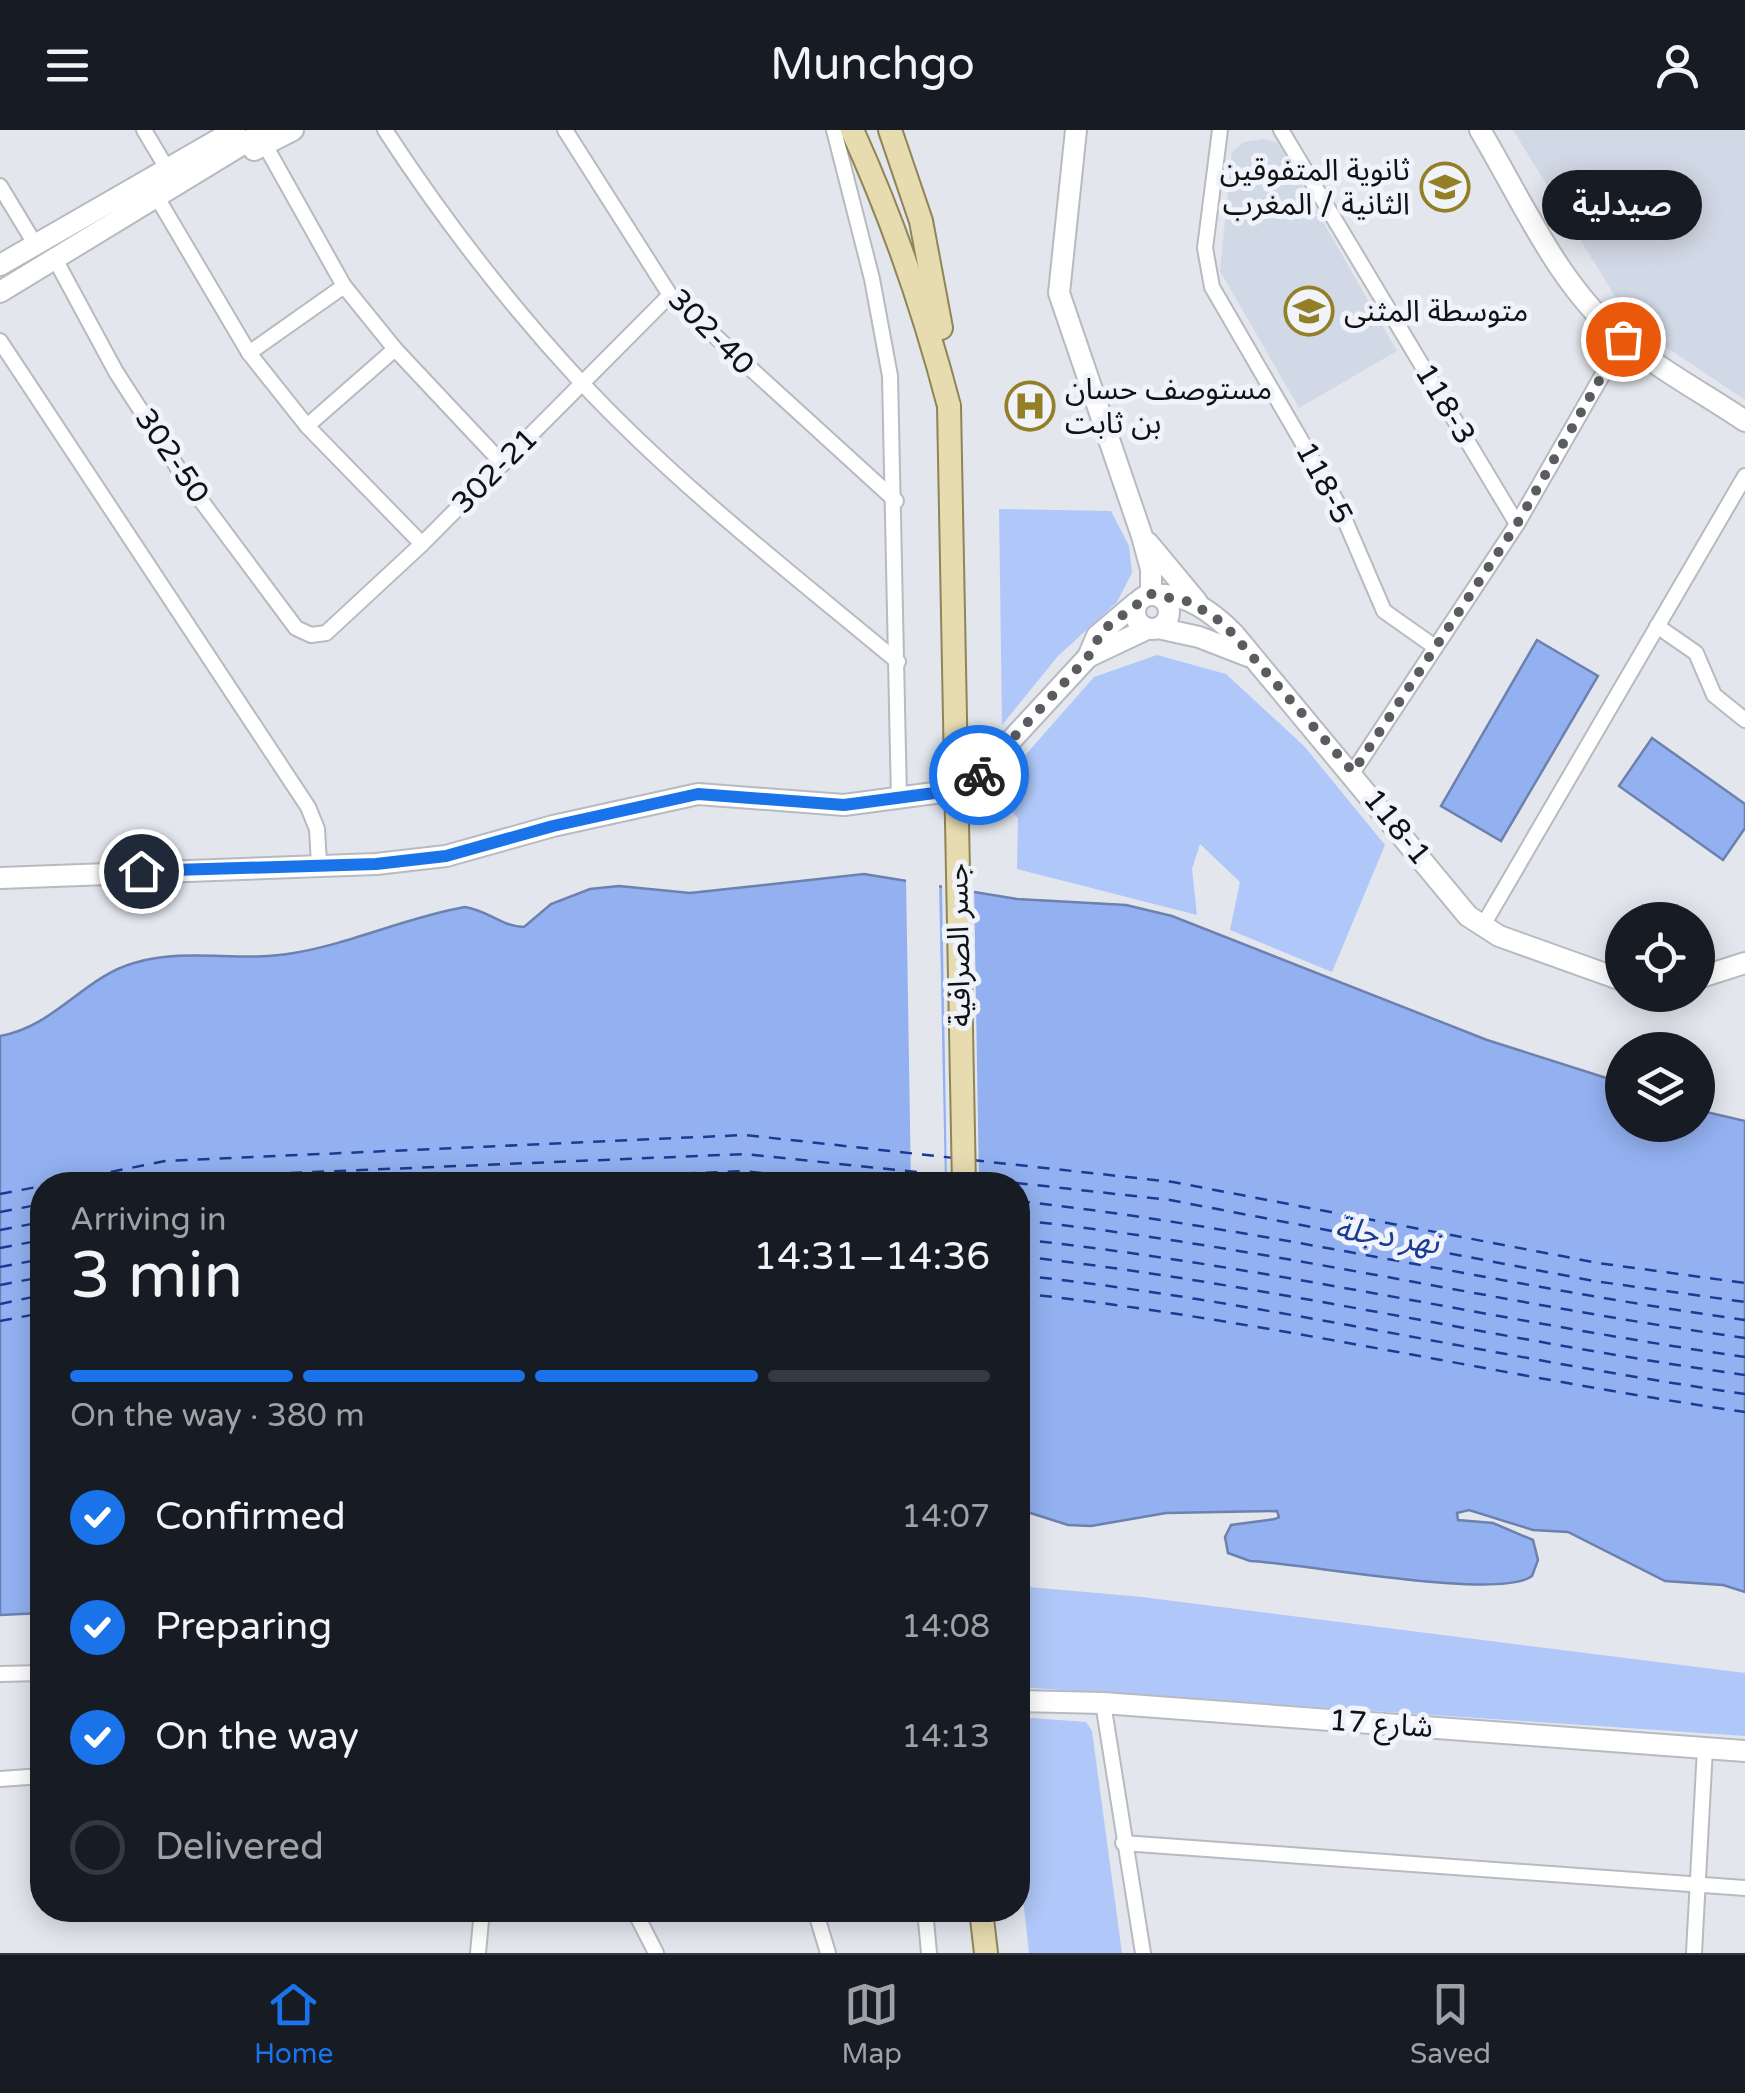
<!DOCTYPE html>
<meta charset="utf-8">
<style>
:root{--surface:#171b24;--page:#242831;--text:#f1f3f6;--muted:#9ea1a6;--line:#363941;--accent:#1a73e8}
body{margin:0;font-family:"Varela Round","Noto Sans Arabic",sans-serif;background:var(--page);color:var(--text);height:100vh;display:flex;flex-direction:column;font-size:38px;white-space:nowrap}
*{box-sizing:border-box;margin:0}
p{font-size:32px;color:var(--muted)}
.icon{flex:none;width:55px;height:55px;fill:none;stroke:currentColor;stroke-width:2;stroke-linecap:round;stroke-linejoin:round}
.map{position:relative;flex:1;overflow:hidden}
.panel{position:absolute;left:30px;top:1042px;width:1000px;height:750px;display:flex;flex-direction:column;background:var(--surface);border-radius:40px;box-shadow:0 5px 25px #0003}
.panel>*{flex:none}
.controls{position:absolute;left:1605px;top:772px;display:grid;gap:20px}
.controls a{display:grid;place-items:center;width:110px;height:110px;border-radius:50%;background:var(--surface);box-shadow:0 5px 25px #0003;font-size:50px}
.pin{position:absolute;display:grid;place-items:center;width:85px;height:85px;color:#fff;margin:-42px;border:5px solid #fff;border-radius:50%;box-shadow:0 2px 10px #0007}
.courier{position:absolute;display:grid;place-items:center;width:100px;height:100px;margin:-50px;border:8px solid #1a73e8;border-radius:50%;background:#fff;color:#222;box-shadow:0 2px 12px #0007}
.bubble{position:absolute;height:70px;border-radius:35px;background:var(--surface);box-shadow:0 5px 25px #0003;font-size:32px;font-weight:600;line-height:70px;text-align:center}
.head em{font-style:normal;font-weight:600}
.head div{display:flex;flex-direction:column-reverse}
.head{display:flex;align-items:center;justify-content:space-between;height:170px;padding:0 40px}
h1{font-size:65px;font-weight:600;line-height:75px}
.bar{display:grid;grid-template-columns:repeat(4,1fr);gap:15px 10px;align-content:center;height:120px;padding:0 40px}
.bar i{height:12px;border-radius:8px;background:var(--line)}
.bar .on{background:var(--accent)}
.bar p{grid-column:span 4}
ol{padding:0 40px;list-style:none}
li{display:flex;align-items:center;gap:30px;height:110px}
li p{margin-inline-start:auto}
li .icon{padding:10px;border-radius:50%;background:var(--accent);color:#fff;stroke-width:4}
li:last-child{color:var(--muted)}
li i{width:55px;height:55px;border:5px solid var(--line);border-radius:50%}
header{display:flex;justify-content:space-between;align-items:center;height:130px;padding:0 40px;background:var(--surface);font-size:45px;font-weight:600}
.tabs{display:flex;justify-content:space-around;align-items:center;height:140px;border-top:2px solid var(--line);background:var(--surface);font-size:28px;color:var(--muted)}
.tabs a{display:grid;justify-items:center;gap:5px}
.tabs .on{color:var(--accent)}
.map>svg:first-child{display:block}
.built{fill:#d2d9e6}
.green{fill:#b0c8f9}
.water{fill:#93b1f1;stroke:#6c81ae;stroke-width:2.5}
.pier{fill:#e3e6ed}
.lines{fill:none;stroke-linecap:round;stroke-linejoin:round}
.ferry{stroke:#1a3b94;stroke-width:2.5;stroke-dasharray:12 10;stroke-linecap:butt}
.street-casing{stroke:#b7bac0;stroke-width:18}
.secondary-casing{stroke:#b7bac0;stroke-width:24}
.primary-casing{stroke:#908557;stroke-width:26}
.street{stroke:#fff;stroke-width:14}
.secondary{stroke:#fff;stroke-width:20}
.primary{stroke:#e6dcb0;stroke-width:22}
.primary-bridge-casing{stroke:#908557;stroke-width:26;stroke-linecap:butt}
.primary-bridge{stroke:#e6dcb0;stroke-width:22}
.done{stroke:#5a5c5f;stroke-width:10;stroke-dasharray:0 18}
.route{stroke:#1a73e8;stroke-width:12}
.labels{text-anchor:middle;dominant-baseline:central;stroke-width:10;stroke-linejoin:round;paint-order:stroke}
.poi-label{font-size:30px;fill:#101113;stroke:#f0f3fa;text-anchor:start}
.street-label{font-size:30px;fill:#101113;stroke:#f0f3fa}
.water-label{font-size:32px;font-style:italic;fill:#1a3b94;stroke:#f0f3fa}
</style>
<header><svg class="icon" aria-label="menu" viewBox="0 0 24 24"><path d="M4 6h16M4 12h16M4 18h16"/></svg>Munchgo<svg class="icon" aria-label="person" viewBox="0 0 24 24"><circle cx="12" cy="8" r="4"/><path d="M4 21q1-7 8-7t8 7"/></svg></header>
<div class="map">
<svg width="1745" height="1823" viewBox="0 0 1745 1823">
<rect width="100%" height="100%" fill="#e3e6ed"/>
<g class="built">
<polygon points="1513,0 1745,0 1745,270 1632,194"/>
<polygon points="1264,9 1278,13 1397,221 1299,278 1220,141 1232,22 1244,12"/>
</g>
<g class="green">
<polygon points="999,379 1111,381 1129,416 1132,443 1117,472 1058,526 1002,595"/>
<polygon points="1157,525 1226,544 1304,616 1385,715 1332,842 1230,800 1240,752 1200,714 1192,739 1197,785 1017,739 1018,688 999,670 1013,625 1021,630 1094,547"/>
<polygon points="1018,1456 1142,1467 1745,1543 1745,1606 1018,1557"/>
<polygon points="1018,1587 1086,1592 1092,1601 1122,1823 1029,1823 1018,1723"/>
</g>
<g class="water">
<polygon points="1537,510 1598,546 1501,711 1441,676"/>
<polygon points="1652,608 1745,674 1745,698 1723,730 1619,656"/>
<path d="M864 744 1017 769 1126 775 1172 786 1487 910 1622 953V995H1698V980L1745 991V1462L1723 1455 1665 1451 1568 1402 1533 1400 1469 1380 1457 1383 1458 1390 1493 1393 1533 1410 1538 1430 1532 1446C1500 1471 1302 1433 1250 1431L1228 1423 1225 1407 1231 1395 1275 1389 1279 1387 1277 1381 1166 1383 1091 1396 1068 1395 1018 1379V1055H42V1483L0 1485V906C54 897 84 847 134 833 187 817 240 833 294 823 353 813 407 787 465 777 487 780 503 797 524 797L551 774 590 759 619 756 690 763Z"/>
</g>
<g class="pier">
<polygon points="906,746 939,752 945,1055 911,1055"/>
<polygon points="942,753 974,754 979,1055 947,1055"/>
</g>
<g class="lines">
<g class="ferry">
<polyline points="972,1030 1173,1052 1598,1133 1745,1153"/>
<polyline points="972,1048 1170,1070 1594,1151 1745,1172"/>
<polyline points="46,1055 165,1031 745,1005 954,1028"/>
<polyline points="137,1055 171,1048 745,1024 954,1046"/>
<polyline points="420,1055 744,1041 868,1055"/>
<polyline points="0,1064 42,1056"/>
<path d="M1018 1071C1262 1098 1501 1156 1745 1190"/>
<polyline points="0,1082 42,1074"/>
<path d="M1018 1090C1262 1116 1501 1174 1745 1208"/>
<polyline points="0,1100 42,1092"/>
<path d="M1018 1109C1262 1135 1501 1192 1745 1227"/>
<polyline points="0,1118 42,1110"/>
<path d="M1018 1126C1262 1153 1502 1211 1745 1245"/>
<polyline points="0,1137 42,1129"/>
<path d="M1018 1145C1262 1171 1501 1229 1745 1264"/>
<polyline points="0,1155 42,1147"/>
<path d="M1018 1163C1262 1189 1502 1247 1745 1282"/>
<polyline points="0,1174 42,1165"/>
<polyline points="0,1191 42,1183"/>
</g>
<g class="street-casing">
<g id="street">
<polyline points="144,0 166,37"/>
<path d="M385 0C443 89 507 172 580 251 676 354 790 442 898 532"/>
<polyline points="565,0 670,165 896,371"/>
<polyline points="834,0 872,149 890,246 899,670"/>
<polyline points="1220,0 1205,118 1212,157 1338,374 1384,481 1435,517"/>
<polyline points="1281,0 1517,394"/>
<polyline points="265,15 344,156 395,219 503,334"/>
<polyline points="0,56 35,114"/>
<polyline points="158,69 249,223 307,296 422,414"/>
<polyline points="55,129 116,242 185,349 296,498 311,505 326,503 422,414 670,165"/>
<polyline points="0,211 308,677 317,699 319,734"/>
<polyline points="249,223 344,156"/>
<polyline points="307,296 395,219"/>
<polyline points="1657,496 1696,523 1714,565 1745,590"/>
<polyline points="1353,642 1517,394 1623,209"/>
<polyline points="1482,797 1745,346"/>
<polyline points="0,1544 42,1543"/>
<polyline points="1103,1573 1143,1823"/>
<polyline points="0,1649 42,1646"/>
<polyline points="1123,1713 1745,1758"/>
<polyline points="634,1780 656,1823"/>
<polyline points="815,1780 828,1823"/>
<polyline points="925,1780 929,1823"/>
<polyline points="478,1823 482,1780"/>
<polyline points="1694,1823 1705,1618"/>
</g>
</g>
<g class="secondary-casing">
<g id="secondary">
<polyline points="1076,0 1059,163 1142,406 1151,439 1151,464"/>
<path d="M1480 0C1522 70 1558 156 1623 209 1660 240 1705 264 1745 291"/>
<polyline points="254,20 293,0"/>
<polyline points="0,135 235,0"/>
<polyline points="0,162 266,0"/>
<polyline points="1148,413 1197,472"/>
<circle cx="1152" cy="482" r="17"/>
<path d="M1157 465C1187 463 1213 483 1233 503L1468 786 1499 806 1622 850"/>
<polyline points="1158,498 1199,507 1248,526"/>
<polyline points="1088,527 1097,506 1136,473"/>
<polyline points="0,748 376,734 446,726 553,696 698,664 844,675 957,660 979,645 1088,527 1147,499"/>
<polyline points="1698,848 1745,833"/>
<polyline points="1018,1571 1103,1573 1745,1621"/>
</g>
</g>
<g class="primary-casing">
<g id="primary">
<path d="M852 0C893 90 924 180 949 276"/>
<polyline points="890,0 921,91 941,198"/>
<polyline points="981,1780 986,1823"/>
</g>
</g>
<use href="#street" class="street"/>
<use href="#secondary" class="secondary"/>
<use href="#primary" class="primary"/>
<g class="primary-bridge-casing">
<polyline id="primary-bridge" points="949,276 964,1055"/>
</g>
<use href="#primary-bridge" class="primary-bridge"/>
</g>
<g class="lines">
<polyline class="done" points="979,645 1088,527 1103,500 1151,464 1190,472 1223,493 1353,642 1517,394 1623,209"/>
<polyline class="route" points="141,741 376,734 446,726 553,696 698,664 844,675 957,660 979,645"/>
</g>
<defs>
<g id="school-ring" transform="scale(2.5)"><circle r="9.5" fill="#f0f3fa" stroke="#927f26" stroke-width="1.5"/><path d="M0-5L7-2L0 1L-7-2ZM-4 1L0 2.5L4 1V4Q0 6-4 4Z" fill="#927f26"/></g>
<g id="hospital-ring" transform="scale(2.5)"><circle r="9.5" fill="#f0f3fa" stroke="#927f26" stroke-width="1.5"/><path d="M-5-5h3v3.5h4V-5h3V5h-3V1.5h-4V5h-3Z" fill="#927f26"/></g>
</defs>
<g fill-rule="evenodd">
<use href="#school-ring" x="1445" y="57"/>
<use href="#school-ring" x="1309" y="181"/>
<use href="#hospital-ring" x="1030" y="276"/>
</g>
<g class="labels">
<g class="poi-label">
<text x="1410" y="40" text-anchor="end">ثانوية المتفوقين<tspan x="1410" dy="34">الثانية / المغرب</tspan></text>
<text x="1344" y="181">متوسطة المثنى</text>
<text x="1065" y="259">مستوصف حسان<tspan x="1065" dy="34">بن ثابت</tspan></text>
</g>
<g class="street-label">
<text transform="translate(711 202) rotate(45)">302-40</text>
<text transform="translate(1445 274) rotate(59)">118-3</text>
<text transform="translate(172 326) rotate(56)">302-50</text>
<text transform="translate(495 341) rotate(-45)">302-21</text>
<text transform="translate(1324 353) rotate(62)">118-5</text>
<text transform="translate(1397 697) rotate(51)">118-1</text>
<text transform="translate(959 815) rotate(-91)">جسر الصرافية</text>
<text transform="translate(1381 1594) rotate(4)">شارع 17</text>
</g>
<g class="water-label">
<text transform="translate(1387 1106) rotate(9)">نهر دجلة</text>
</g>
</g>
</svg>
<div class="controls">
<a><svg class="icon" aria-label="locate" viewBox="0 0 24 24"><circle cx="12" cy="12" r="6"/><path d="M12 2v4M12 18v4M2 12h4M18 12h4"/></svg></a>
<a><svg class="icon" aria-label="layers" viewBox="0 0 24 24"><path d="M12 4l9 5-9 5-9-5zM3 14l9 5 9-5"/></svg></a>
</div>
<div class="pin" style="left:1623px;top:209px;background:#ea580c"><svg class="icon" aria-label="bag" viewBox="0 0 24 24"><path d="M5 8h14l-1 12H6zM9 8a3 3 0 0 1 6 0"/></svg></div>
<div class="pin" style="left:141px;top:741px;background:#1f2937"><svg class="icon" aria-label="home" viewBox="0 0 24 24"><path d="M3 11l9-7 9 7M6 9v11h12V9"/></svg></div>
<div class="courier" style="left:979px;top:645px"><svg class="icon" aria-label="bike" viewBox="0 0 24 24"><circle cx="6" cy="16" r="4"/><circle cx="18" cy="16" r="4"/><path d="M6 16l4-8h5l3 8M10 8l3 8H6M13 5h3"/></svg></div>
<div class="bubble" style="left:1542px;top:40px;width:160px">صيدلية</div>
<section class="panel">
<div class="head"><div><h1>3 min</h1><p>Arriving in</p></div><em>14:31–14:36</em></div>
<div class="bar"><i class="on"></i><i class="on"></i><i class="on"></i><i></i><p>On the way · 380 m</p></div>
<ol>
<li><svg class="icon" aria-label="check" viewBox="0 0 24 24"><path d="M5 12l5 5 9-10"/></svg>Confirmed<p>14:07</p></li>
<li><svg class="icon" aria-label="check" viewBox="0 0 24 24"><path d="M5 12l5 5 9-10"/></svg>Preparing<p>14:08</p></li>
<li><svg class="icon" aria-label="check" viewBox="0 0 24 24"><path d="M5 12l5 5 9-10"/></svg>On the way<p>14:13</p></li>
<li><i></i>Delivered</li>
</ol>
</section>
</div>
<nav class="tabs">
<a class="on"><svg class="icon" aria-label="home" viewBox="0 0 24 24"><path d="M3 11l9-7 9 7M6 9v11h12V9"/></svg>Home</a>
<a><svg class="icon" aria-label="map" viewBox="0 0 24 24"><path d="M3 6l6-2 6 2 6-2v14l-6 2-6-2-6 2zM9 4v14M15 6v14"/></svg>Map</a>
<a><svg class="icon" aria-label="saved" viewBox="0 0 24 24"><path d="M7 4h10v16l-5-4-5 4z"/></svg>Saved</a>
</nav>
